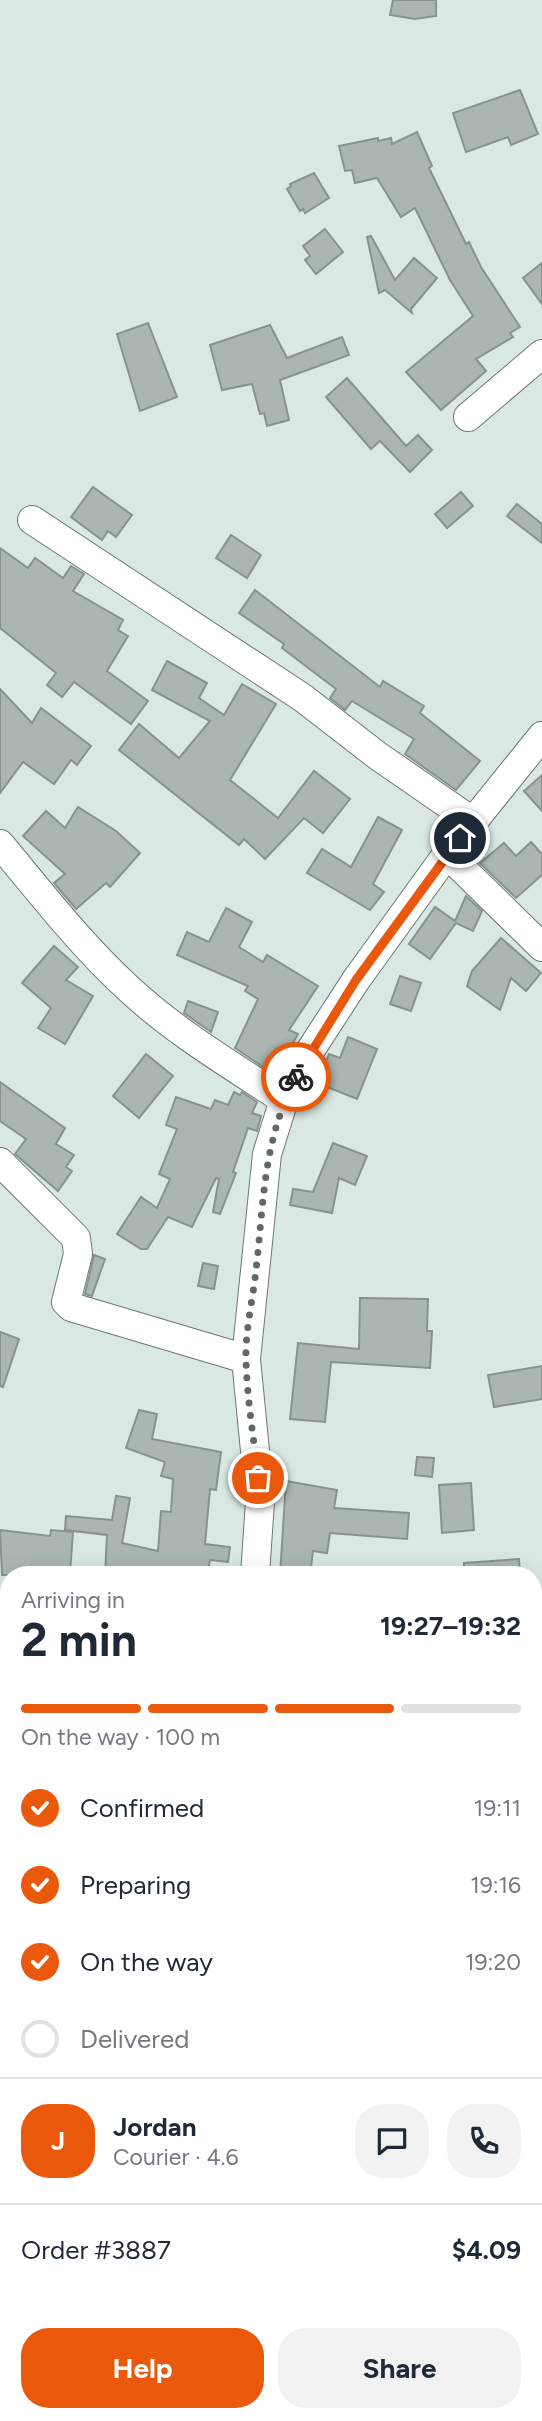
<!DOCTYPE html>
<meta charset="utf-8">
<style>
:root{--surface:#fff;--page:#f2f2f3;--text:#1f2937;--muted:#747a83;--line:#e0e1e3;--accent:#ea580c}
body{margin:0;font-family:Figtree,sans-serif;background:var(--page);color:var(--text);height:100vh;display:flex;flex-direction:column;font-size:26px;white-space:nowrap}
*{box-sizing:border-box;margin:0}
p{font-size:23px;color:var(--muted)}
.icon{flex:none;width:38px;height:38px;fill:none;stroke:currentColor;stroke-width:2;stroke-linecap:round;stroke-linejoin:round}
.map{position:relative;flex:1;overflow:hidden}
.details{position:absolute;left:0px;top:1566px;width:542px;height:856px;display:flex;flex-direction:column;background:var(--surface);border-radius:28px 28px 0 0;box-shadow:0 7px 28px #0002}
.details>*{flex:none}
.pin{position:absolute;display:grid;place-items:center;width:60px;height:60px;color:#fff;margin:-30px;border:4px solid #fff;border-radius:50%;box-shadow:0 2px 7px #0007}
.courier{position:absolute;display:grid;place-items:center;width:70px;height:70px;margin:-35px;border:5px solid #ea580c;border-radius:50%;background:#fff;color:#222;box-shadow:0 2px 9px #0007}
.headline em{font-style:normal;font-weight:700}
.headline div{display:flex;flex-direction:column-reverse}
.headline{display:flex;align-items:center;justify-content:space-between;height:119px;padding:0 21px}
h1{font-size:46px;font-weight:700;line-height:52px}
.bar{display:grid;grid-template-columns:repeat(4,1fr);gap:10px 7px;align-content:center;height:84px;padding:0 21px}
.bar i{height:9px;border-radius:5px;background:var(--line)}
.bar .selected{background:var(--accent)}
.bar p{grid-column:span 4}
.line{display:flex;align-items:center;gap:18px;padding:0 21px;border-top:2px solid var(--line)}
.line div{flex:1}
.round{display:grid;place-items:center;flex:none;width:74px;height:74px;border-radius:28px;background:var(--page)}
ol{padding:0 21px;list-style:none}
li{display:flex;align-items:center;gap:21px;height:77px}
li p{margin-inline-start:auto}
li .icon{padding:7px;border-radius:50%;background:var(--accent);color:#fff;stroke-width:4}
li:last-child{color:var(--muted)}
li i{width:38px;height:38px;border:4px solid var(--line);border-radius:50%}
.action{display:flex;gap:14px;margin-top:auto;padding:14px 21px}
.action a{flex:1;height:80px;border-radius:28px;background:var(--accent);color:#fff;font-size:28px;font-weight:700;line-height:80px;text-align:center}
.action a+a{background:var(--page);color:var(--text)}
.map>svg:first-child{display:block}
.building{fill:#a9b6b2;stroke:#86938f;stroke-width:2}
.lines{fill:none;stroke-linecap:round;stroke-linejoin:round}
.minor-casing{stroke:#6c7875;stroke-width:30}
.minor{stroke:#fff;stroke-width:28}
.done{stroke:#616967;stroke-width:7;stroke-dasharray:0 12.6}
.route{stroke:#ea580c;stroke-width:9}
</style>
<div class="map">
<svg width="542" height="2421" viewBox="0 0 542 2421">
<rect width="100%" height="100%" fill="#dae8e4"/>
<g class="building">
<polygon points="393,0 436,0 436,16 415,19 390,15"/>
<polygon points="520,90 538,134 511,145 508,137 466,152 453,113"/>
<polygon points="417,132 432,166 429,168 466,244 469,242 481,267 520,327 510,333 513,337 476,359 486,371 441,410 406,372 473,316 450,280 415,208 401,217 377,178 355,183 352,170 345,171 339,146 378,138 378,141 391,138 392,144"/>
<polygon points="314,173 329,198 305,213 303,209 300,211 287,189 291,186 290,184"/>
<polygon points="325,229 343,252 316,274 305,260 310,256 303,246"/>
<polygon points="371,236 395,280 414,258 437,278 411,309 412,313 385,290 379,293 367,237"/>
<polygon points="542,263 542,304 523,278"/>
<polygon points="148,323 177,397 140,411 117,334"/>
<polygon points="270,325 287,358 342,337 349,355 280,380 289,420 267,426 264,413 260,414 252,384 222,390 210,345"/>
<polygon points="347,378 406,446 418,435 432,450 410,472 380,441 371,449 326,397"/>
<polygon points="93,487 132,515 116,537 108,531 102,540 71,517"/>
<polygon points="461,492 473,506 447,528 435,514"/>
<polygon points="517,504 542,524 542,543 507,516"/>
<polygon points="231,535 261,555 247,578 216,558"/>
<polygon points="0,548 28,568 35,558 63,578 71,566 84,574 73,591 123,620 118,630 128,636 107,671 148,701 131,724 74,682 62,697 47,685 56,673 0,628"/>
<polygon points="255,590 380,687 383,681 424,706 420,713 480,761 456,790 405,754 414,739 352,701 345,710 330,698 336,689 282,648 284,644 239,613"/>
<polygon points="167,661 207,683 199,698 224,715 242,684 276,704 230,780 278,818 314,771 350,799 323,833 304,818 265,859 244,839 239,845 119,750 139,724 179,758 210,721 152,690"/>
<polygon points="0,689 32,723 41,708 91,746 77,765 71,760 54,784 23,762 0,793"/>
<polygon points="542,775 542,811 524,791"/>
<polygon points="78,807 116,831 140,853 110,887 106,883 76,909 54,883 65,874 23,836 46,811 65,828"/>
<polygon points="378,817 402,830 373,884 384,892 370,910 307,873 322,849 351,867"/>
<polygon points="531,842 542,854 542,875 516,898 480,863 504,843 516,856"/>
<polygon points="466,896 482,911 473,931 456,923 430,959 409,944 435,907 455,921"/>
<polygon points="226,908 252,922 239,947 263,962 267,955 318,986 289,1030 298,1034 275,1075 235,1048 258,999 245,991 248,986 177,955 187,932 209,942"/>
<polygon points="501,938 541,973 526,991 511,978 500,1010 467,986 472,971"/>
<polygon points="54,946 78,967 66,980 93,996 65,1044 38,1028 51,1008 22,983"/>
<polygon points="400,976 421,983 411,1011 390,1004"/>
<polygon points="188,1001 218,1012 211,1032 184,1013"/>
<polygon points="348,1037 377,1049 357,1099 317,1083 329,1054 340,1058"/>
<polygon points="146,1054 173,1076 139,1118 113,1096"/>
<polygon points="0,1082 65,1128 56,1144 74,1155 66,1167 72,1171 58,1191 15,1154 26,1139 0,1121"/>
<polygon points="234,1092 240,1095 242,1092 257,1102 252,1113 261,1116 257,1131 248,1128 233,1172 236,1173 220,1214 213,1212 219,1179 216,1178 192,1227 168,1217 147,1249 141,1249 117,1234 141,1197 157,1208 170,1179 159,1174 177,1129 166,1125 176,1097 211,1109 215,1100 228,1105"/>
<polygon points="333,1143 367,1156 355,1185 339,1178 332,1213 290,1205 293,1189 313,1192"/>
<polygon points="94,1255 105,1259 92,1296 85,1294"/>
<polygon points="203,1263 218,1266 214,1289 198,1286"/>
<polygon points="360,1298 428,1299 427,1331 432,1331 430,1368 331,1362 325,1422 290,1419 298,1343 359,1349"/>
<polygon points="0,1332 19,1339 3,1387 0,1386"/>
<polygon points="542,1366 542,1399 494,1407 488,1375"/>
<polygon points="139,1410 157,1414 152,1439 221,1452 216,1490 210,1489 205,1544 230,1547 228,1562 210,1560 207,1575 105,1575 107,1535 65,1530 66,1516 112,1520 116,1496 130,1498 122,1543 158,1551 161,1511 171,1512 173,1479 161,1476 165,1462 126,1448"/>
<polygon points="417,1457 434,1458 432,1477 415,1475"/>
<polygon points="286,1481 337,1490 334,1508 409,1513 407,1539 330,1533 327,1553 313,1551 310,1575 280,1575"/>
<polygon points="471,1483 474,1530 442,1533 439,1485"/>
<polygon points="0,1530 50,1536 51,1530 73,1532 70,1573 21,1569 20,1575 2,1575"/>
<polygon points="519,1559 520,1575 464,1575 464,1563"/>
</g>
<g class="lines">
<g class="minor-casing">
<g id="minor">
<polyline points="468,417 542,354"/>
<polyline points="32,520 303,698 378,756 472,821"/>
<path d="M0 844C41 893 81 945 128 988 175 1032 231 1065 284 1100"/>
<polyline points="447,854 542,947"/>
<polyline points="0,1162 76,1238 78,1254 66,1302 71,1307 246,1359"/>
<polyline points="255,1575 260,1502 246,1359 267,1154 284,1100 308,1054 356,980 447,854 542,736"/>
<polyline points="0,1623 9,1624"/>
<polyline points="534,1657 542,1658"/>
<polyline points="534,2033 542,2043"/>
<polyline points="0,2209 9,2206"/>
</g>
</g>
<use href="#minor" class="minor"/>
</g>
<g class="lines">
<path class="done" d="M258 1478C254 1439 247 1399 246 1360 245 1331 253 1299 256 1270 264 1200 263 1141 296 1077"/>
<polyline class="route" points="296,1077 356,980 460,838"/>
</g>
</svg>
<div class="pin" style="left:258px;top:1478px;background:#ea580c"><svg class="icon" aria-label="bag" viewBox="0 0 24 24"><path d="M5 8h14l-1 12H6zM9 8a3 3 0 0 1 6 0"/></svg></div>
<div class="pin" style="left:460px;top:838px;background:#1f2937"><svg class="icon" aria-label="home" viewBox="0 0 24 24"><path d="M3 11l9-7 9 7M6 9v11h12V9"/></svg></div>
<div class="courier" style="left:296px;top:1077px"><svg class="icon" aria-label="bike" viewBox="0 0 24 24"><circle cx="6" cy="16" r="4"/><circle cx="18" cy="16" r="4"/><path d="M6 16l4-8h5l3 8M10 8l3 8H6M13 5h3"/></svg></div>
<section class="details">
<div class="headline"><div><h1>2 min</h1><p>Arriving in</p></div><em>19:27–19:32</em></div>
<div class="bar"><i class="selected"></i><i class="selected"></i><i class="selected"></i><i></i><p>On the way · 100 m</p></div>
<ol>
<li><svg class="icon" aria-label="check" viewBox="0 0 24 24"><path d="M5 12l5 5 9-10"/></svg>Confirmed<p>19:11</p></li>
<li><svg class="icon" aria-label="check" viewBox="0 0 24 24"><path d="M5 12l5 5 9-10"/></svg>Preparing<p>19:16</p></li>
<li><svg class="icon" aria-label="check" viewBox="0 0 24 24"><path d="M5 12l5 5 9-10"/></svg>On the way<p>19:20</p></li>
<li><i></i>Delivered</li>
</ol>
<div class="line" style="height:126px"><b class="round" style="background:var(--accent);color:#fff">J</b><div><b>Jordan</b><p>Courier · 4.6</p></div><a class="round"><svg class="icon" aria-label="chat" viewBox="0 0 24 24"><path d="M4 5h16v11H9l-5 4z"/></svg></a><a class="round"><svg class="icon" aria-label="phone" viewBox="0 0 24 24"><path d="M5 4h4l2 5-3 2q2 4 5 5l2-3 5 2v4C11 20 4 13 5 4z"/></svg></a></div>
<div class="line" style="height:91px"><div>Order #3887</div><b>$4.09</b></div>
<div class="action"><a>Help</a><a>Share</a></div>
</section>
</div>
